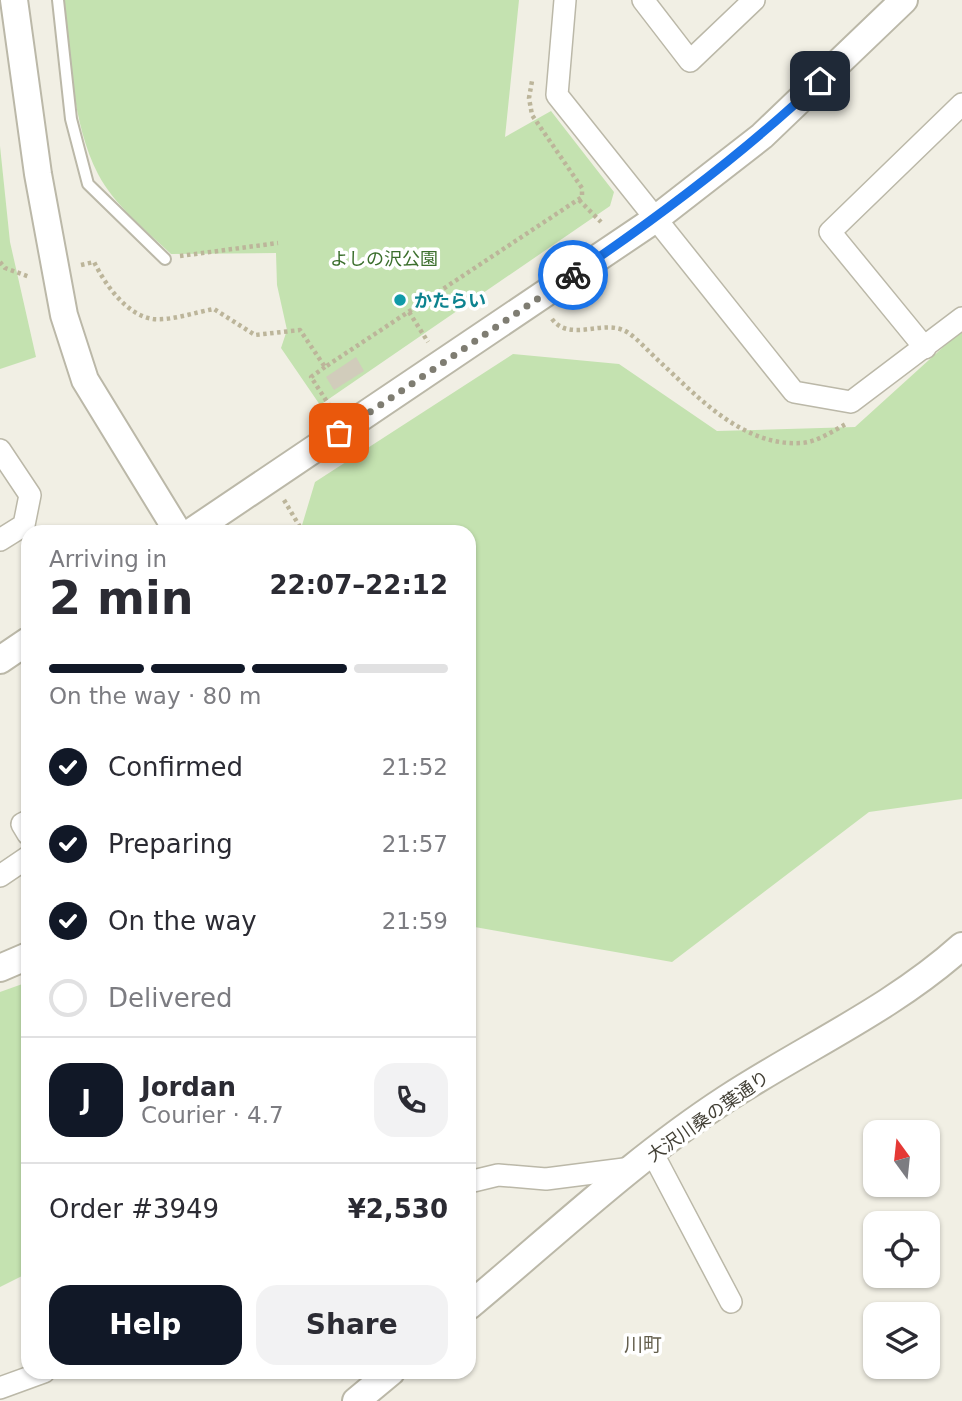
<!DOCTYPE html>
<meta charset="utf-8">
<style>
:root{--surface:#fff;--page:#f2f2f3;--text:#2b2b33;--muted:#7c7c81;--line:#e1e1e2;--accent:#111827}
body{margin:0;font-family:"DejaVu Sans","Noto Sans JP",sans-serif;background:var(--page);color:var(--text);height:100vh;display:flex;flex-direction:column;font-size:26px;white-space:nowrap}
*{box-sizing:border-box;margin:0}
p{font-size:23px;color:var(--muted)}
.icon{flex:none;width:38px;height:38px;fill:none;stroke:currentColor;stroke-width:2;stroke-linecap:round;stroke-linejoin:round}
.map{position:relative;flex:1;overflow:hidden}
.side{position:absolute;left:21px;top:525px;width:455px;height:854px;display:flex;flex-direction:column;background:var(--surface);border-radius:21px;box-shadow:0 2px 5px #0004}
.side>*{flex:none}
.needle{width:46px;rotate:345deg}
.buttons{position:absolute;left:863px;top:1120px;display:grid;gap:14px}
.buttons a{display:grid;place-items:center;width:77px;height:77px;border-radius:14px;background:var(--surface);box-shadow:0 2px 5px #0004;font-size:35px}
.pin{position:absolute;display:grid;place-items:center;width:60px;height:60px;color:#fff;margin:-30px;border-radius:14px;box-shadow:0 4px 10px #0006}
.courier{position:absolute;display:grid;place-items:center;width:70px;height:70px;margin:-35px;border:5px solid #1a73e8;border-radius:50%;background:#fff;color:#222;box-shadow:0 2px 9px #0007}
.headline em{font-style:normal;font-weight:800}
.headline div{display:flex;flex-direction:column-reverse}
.headline{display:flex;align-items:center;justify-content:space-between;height:119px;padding:0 28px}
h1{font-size:46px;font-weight:800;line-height:52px}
.bar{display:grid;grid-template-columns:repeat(4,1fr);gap:10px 7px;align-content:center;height:84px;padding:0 28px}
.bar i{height:9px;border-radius:5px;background:var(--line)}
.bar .active{background:var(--accent)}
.bar p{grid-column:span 4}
.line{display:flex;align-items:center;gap:18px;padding:0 28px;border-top:2px solid var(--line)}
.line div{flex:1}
.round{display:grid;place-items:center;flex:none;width:74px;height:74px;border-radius:21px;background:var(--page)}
ol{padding:0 28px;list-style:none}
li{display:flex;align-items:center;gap:21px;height:77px}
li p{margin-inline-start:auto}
li .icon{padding:7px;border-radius:50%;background:var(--accent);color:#fff;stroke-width:4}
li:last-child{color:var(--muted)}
li i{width:38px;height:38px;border:4px solid var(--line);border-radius:50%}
.action{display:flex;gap:14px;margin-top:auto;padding:14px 28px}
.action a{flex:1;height:80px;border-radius:21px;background:var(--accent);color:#fff;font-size:28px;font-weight:800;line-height:80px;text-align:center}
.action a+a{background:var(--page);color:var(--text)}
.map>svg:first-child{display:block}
.green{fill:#c4e2b0}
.building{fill:#d1ccbb}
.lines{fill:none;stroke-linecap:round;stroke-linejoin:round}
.service-casing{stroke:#bbb8a8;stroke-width:14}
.minor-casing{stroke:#bbb8a8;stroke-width:24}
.tertiary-casing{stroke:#bbb8a8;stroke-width:30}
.path{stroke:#bcb59a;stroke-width:4.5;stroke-dasharray:3.5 3.5;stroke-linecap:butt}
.service{stroke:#fff;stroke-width:10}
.minor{stroke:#fff;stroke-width:21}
.tertiary{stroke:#fff;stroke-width:26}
.done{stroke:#7f7d72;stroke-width:7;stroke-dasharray:0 12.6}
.route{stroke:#1a73e8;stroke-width:9}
.culture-dot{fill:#0f9aa8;stroke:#fff;stroke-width:2.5}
.labels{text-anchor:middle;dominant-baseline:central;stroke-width:7;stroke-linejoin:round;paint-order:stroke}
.park-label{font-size:18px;fill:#3c6f2d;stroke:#fff}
.culture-label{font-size:18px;font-weight:bold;fill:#0d838f;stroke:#fff;text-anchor:start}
.street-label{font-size:18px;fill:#423f35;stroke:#fff}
.neighbourhood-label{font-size:19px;fill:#645f4d;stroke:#fff}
</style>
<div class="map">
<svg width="962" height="1401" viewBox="0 0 962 1401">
<rect width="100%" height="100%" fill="#f1efe4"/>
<g class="green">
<path d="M64 0H519L505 137 551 111 614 192 610 206 320 405 281 348 287 330 277 285 276 253 171 254C146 230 115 206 98 174 72 123 70 56 64 0Z"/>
<polygon points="0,146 10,242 36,357 0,369"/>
<polygon points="962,330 962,799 869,812 672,962 469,926 469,532 300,532 315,482 513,354 619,364 717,431 855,427"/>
<polygon points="28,982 28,1273 0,1287 0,992"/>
</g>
<polygon class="building" points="356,357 364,371 334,390 326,377"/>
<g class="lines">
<g class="service-casing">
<polyline id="service" points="58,0 71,119 88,184 165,259"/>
</g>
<g class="minor-casing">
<g id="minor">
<polyline points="565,0 557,95 794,392 851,402 962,318"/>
<polyline points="643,0 690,61 754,0"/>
<polyline points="925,348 830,232 962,104"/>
<polyline points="0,450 30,495 24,525 0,540"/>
<polyline points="28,821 22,824 28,834"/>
<polyline points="0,876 28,857"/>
<polyline points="653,1154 731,1302"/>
<polyline points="469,1182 498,1175 546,1179 632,1168"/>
<polyline points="0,1388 44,1372"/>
</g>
</g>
<g class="tertiary-casing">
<g id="tertiary">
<polyline points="14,0 38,174 64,315 85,380 178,532"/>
<polyline points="191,532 654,220 762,136 904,0"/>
<polyline points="0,660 28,641"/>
<polyline points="0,968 28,956"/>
<path d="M469 1306C553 1236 634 1159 726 1099 804 1048 892 1009 962 946"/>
<polyline points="356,1401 391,1372"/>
</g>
</g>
<g class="path">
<polyline points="579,200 601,222"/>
<polyline points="180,256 278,243"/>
<polyline points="0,262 5,268 30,277"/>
<path d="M81 265 94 262C105 284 126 315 153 319 171 321 196 312 214 309L255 335 300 330 325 367 582 197V188L532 115 529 98 532 81"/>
<polyline points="409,312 428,342"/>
<path d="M552 319C570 343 604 318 627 332 638 339 649 352 659 361 698 397 743 447 802 443 817 442 833 431 846 424"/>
<polyline points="325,367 311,377 331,408"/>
<polyline points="284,500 303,532"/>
</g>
<use href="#service" class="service"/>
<use href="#minor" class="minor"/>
<use href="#tertiary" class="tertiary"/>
</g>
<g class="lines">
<polyline class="done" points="339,433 573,275"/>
<path class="route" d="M573 275C660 216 743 154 820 81"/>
</g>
<circle class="culture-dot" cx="400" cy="300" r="7"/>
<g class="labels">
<g class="park-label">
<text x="384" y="258">よしの沢公園</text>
</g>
<g class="culture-label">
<text x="414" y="300">かたらい</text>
</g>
<g class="street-label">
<text transform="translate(708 1116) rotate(-35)">大沢川桑の葉通り</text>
</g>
<g class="neighbourhood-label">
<text x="643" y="1344">川町</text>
</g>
</g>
</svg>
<div class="buttons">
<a><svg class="needle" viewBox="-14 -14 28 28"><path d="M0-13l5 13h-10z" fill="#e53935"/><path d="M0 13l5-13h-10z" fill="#7c7c81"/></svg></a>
<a><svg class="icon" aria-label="locate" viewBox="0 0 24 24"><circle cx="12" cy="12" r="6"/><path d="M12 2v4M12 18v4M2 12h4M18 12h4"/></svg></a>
<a><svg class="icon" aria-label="layers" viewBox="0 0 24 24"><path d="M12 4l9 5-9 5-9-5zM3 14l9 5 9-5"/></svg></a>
</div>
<div class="pin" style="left:339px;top:433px;background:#ea580c"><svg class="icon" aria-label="bag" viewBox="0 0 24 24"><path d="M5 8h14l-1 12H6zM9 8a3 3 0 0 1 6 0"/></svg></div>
<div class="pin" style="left:820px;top:81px;background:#1f2937"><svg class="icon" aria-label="home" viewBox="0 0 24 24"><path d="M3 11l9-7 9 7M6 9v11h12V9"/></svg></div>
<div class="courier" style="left:573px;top:275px"><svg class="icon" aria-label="bike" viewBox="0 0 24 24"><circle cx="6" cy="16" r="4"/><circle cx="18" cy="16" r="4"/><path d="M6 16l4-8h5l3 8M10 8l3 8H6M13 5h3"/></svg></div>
<section class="side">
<div class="headline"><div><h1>2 min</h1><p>Arriving in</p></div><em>22:07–22:12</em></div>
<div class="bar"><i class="active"></i><i class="active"></i><i class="active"></i><i></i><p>On the way · 80 m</p></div>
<ol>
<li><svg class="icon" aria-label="check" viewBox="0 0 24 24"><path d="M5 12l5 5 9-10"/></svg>Confirmed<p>21:52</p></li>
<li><svg class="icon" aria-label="check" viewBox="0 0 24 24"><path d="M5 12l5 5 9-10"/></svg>Preparing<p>21:57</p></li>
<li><svg class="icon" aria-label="check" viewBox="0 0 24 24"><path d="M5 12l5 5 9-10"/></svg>On the way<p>21:59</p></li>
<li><i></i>Delivered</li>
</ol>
<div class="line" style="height:126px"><b class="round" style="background:var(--accent);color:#fff">J</b><div><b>Jordan</b><p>Courier · 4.7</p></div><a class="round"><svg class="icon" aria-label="phone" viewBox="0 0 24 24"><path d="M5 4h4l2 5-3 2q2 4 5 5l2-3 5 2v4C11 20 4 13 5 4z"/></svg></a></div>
<div class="line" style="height:91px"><div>Order #3949</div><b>¥2,530</b></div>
<div class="action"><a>Help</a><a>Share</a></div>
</section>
</div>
